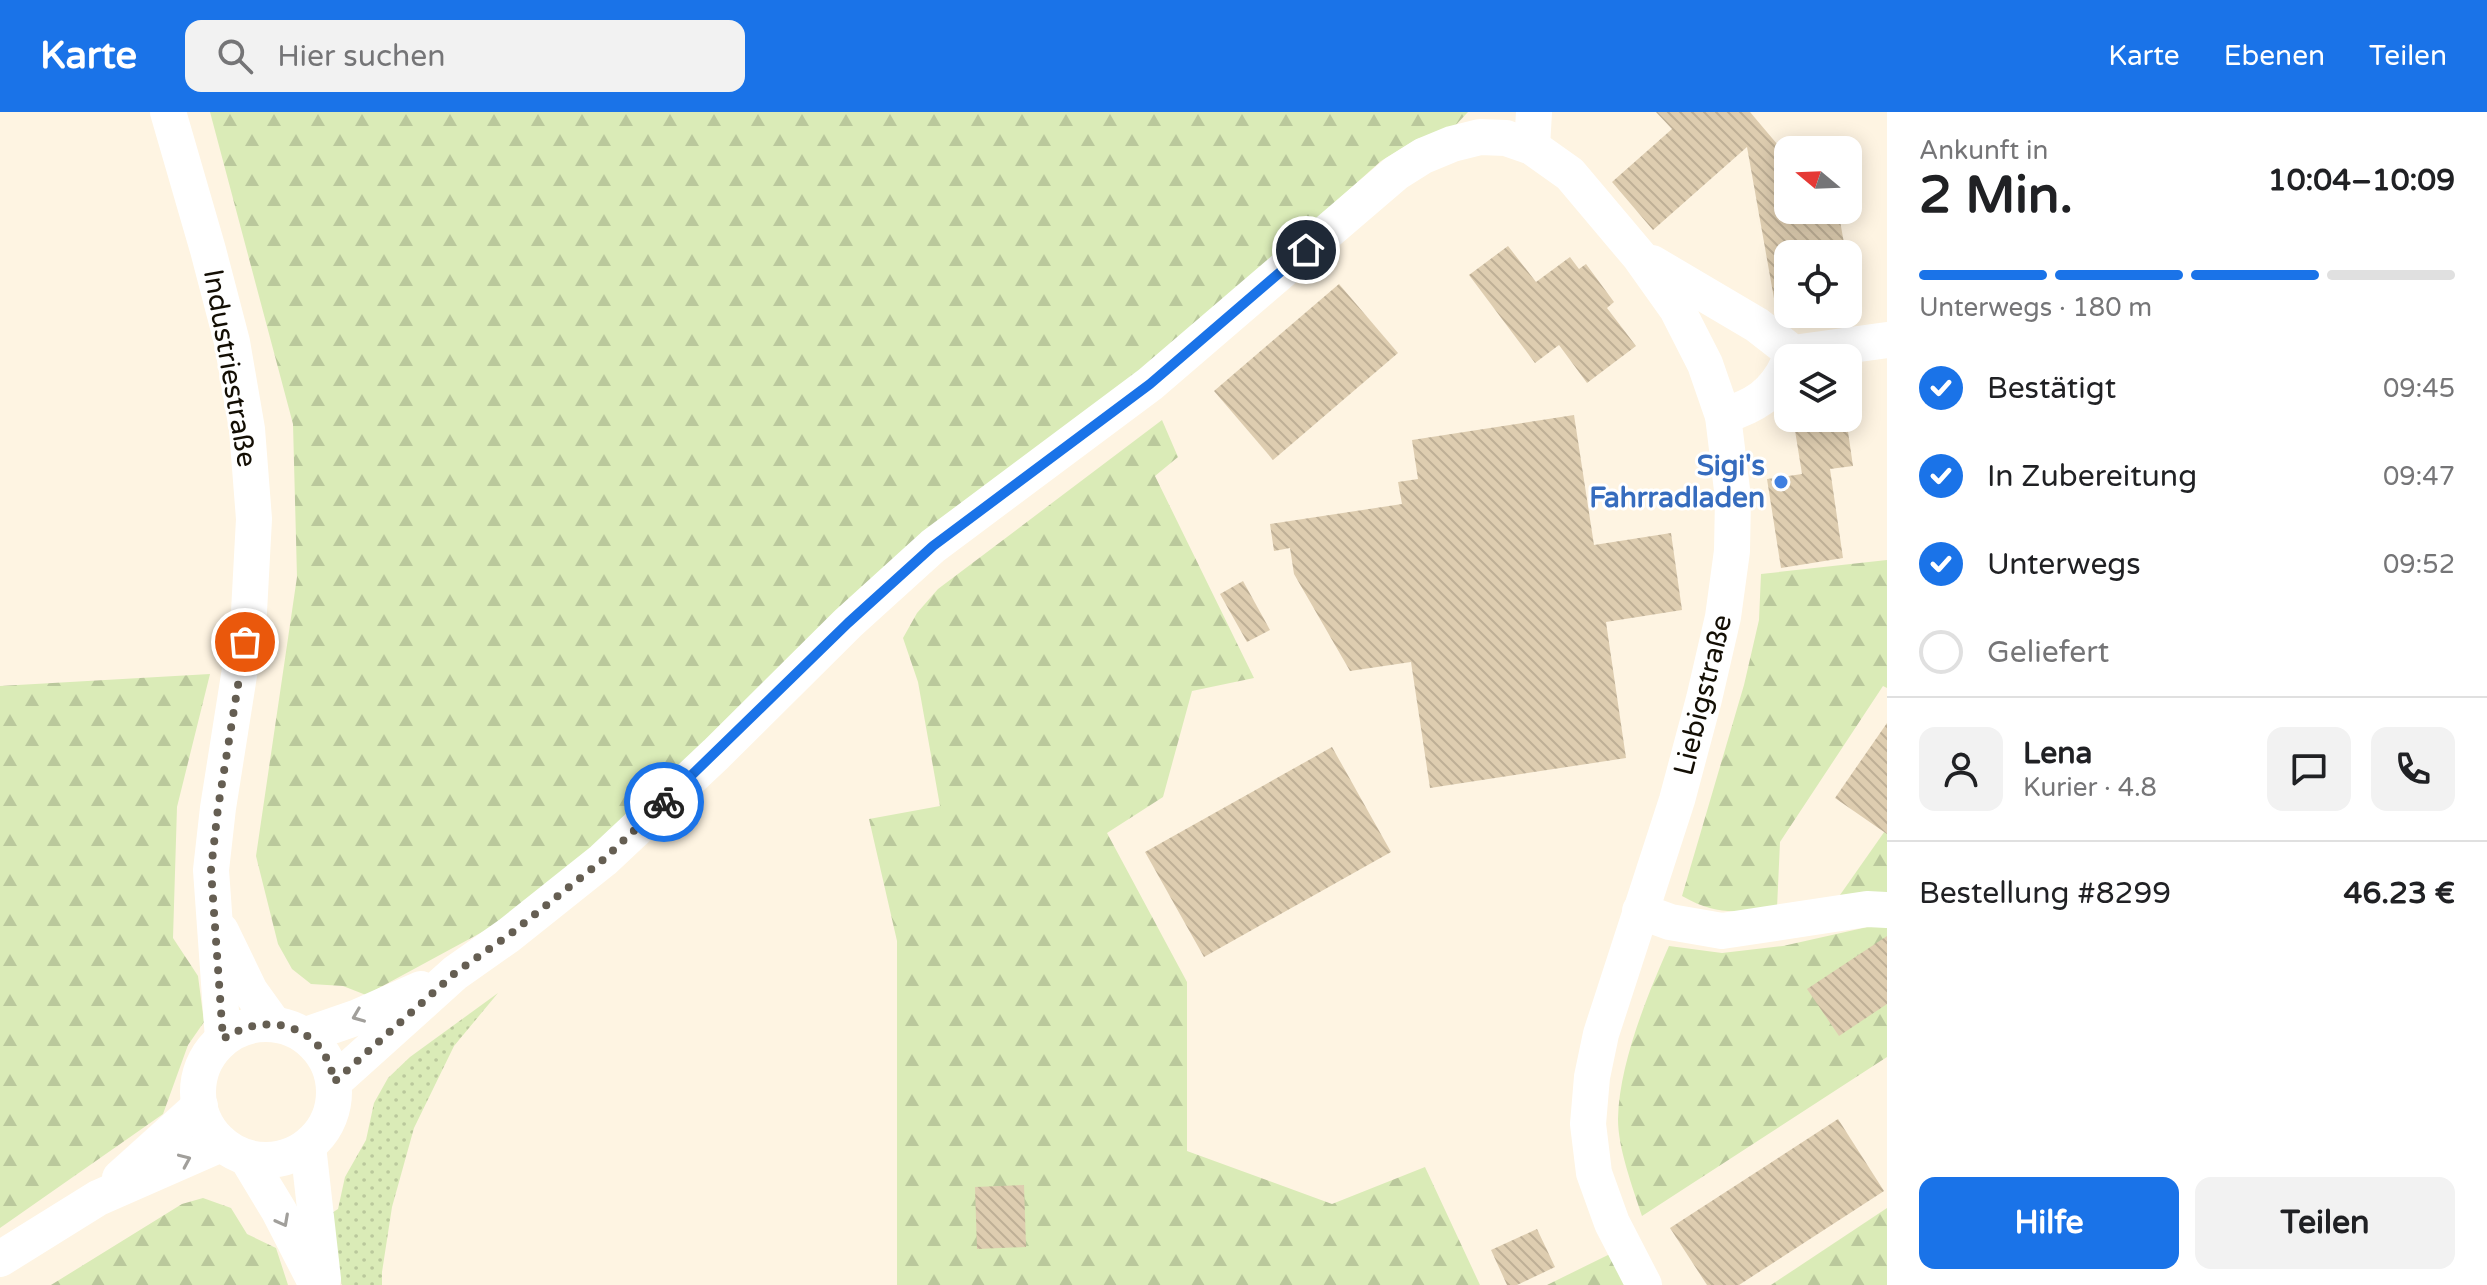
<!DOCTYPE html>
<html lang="de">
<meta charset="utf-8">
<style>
:root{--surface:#fff;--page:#f2f2f2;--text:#202124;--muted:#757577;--line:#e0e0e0;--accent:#1a73e8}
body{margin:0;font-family:"Varela Round",sans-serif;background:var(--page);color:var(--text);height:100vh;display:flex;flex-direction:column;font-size:30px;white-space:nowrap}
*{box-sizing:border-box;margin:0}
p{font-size:26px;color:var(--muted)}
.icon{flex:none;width:44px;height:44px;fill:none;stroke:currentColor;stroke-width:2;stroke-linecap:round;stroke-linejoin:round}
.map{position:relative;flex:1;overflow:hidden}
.drawer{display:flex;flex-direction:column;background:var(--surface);width:600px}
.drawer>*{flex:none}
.needle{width:52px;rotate:289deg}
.buttons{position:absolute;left:1774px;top:24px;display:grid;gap:16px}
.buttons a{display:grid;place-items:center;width:88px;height:88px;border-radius:16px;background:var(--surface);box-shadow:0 4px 20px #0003;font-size:40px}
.pin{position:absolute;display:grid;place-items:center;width:68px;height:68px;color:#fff;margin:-34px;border:4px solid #fff;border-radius:50%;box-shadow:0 2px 8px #0007}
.courier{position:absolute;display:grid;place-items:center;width:80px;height:80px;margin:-40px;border:6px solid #1a73e8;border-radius:50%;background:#fff;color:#222;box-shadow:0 2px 10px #0007}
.headline em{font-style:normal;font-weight:700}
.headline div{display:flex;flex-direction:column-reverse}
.headline{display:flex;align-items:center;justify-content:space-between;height:136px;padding:0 32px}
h1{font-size:52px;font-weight:700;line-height:60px}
.bar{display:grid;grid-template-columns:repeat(4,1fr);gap:12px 8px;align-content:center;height:96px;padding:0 32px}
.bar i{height:10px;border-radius:6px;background:var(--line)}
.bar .active{background:var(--accent)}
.bar p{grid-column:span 4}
.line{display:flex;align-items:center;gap:20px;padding:0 32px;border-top:2px solid var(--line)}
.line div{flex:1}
.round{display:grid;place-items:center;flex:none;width:84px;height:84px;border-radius:16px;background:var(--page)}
ol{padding:0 32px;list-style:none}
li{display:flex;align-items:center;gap:24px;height:88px}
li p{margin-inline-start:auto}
li .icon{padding:8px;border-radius:50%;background:var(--accent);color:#fff;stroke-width:4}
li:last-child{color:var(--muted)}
li i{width:44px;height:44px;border:4px solid var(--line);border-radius:50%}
.button{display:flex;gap:16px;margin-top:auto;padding:16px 32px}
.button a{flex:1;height:92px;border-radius:16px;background:var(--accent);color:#fff;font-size:32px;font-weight:700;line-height:92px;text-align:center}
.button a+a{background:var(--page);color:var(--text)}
header{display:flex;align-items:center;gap:48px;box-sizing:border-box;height:112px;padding:0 40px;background:var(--accent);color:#fff}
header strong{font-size:38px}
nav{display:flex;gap:44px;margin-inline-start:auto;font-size:28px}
.search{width:560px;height:72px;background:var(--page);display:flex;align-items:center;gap:20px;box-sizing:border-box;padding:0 28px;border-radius:16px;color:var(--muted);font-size:30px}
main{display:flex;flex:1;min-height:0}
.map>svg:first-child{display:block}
.grass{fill:url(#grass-dots)}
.forest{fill:url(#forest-firs)}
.building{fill:url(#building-back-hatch)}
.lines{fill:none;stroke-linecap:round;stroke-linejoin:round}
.minor{stroke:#fff;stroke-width:36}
.oneway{stroke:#a19f9b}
.done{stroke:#655e52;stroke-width:8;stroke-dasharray:0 14.4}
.route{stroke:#1a73e8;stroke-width:10}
.shop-dot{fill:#3f7fe0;stroke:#fff;stroke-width:3}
.labels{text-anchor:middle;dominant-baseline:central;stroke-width:6;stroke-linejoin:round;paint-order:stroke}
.street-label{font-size:28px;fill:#130e04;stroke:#fff}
.shop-label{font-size:28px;font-weight:bold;fill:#366cbe;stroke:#fff;text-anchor:end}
</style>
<header>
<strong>Karte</strong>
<div class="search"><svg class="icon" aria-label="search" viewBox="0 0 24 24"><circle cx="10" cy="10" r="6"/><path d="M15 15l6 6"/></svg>Hier suchen</div>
<nav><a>Karte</a><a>Ebenen</a><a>Teilen</a></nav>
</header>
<main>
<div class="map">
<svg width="1887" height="1173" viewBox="0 0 1887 1173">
<defs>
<pattern id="grass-dots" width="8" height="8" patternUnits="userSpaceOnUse" patternTransform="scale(2)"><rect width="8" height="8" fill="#daebb7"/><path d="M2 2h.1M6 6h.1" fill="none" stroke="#bac89c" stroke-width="1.8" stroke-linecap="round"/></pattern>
<pattern id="forest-firs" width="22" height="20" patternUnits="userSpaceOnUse" patternTransform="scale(2)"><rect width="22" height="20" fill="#daebb7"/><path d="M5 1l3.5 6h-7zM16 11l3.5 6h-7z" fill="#bac89c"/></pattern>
<pattern id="building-back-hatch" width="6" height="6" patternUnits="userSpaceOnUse" patternTransform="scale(2)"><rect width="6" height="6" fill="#decdb0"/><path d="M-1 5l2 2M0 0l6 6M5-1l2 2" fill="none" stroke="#beaf96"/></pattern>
</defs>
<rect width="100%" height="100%" fill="#fef4e2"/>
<polygon class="grass" points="498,881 454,934 414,1016 392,1095 382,1160 382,1173 342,1173 324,1106 338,1097 345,1065 366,1028 374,991 388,966 410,945"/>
<g class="forest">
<polygon points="210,0 1468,0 1453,16 1417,27 1381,49 1147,259 592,739 497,812 366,883 343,874 311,872 292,857 278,832 256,744 297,465 293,312"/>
<polygon points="1162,308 1178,345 1155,364 1254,566 1192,579 1163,685 1107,721 1187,870 1187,1039 1332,1092 1425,1055 1480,1173 897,1173 897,829 869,707 940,694 918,570 903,526 917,501 938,477"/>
<path d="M1887 448V576L1883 574 1780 730 1777 796C1737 799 1719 805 1682 784L1744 573 1759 508 1761 462Z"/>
<polygon points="210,562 177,695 173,826 198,864 204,910 188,933 163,1002 0,1116 0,574"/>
<polygon points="1887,716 1887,782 1840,783"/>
<path d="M1872 814H1887V945L1642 1104C1633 1076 1618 1037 1618 1007 1619 952 1647 884 1669 834L1722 841 1783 834Z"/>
<polygon points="203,1086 231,1096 247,1122 276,1136 288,1173 51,1173 182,1092"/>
<polygon points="1887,1096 1887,1173 1771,1173"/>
<polygon points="1610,1142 1627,1173 1547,1173"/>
</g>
<g class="building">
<polygon points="1656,0 1750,0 1788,45 1788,98 1838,98 1846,142 1788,142 1788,190 1775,192 1747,35 1653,118 1612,70 1672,17"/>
<polygon points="1508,134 1536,170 1570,145 1579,157 1586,152 1614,190 1607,196 1636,234 1587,271 1559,233 1535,251 1469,163"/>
<polygon points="1339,172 1398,241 1273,348 1214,279"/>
<polygon points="1574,303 1594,433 1671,421 1682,498 1606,510 1626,646 1430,676 1411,550 1350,559 1294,462 1290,436 1274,439 1270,412 1402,392 1398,370 1418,367 1412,328"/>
<polygon points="1793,306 1846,306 1853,354 1830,357 1843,446 1781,456 1767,367 1802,362"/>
<polygon points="1243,469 1270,518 1247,530 1220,482"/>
<polygon points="1887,611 1887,722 1835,686"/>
<polygon points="1332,635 1391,740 1204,845 1145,740"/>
<polygon points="1887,824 1887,892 1839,924 1807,877"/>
<polygon points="1838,1007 1884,1079 1739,1173 1707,1173 1670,1116"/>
<polygon points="1024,1073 1026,1135 977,1137 975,1075"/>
<polygon points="1537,1117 1555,1155 1517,1173 1507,1173 1491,1138"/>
</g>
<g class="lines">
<g class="minor">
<polyline points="168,0 208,138 232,230 247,317 254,407 249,500 218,696 211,758 223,927"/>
<polyline points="1532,35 1534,0"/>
<polyline points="1652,151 1757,213 1793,241 1887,228"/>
<path d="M1723 304C1754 294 1774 283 1788 252"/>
<polyline points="1640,799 1670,810 1722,819 1867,797 1887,798"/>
<polyline points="221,819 250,879 273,911"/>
<circle cx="266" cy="980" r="68"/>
<polyline points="306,923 358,905 421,877"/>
<polyline points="334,970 455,861 509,823 603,748 716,642 848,511 933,434 1150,272 1396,61 1423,44 1452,32 1480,25 1506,26 1532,35 1570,62 1640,145 1677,197 1705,252 1723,304 1733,386 1732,439 1723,505 1704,587 1677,688 1601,922 1592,965 1588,1012 1594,1061 1612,1111 1644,1173"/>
<polyline points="308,1034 323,1167"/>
<polyline points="247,1046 279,1099 317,1173"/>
<polyline points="120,1066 200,994"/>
<polyline points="0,1147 98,1086 221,1032"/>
</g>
</g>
<defs><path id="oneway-chevron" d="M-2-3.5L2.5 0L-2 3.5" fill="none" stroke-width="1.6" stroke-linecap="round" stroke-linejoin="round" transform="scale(2)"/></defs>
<g class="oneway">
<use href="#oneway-chevron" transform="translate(358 904) rotate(158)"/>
<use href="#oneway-chevron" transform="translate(185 1048) rotate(-24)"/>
<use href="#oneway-chevron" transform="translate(283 1109) rotate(62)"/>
</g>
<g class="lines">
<path class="done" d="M245 530 218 696 211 758 223 927C266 898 325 912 334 970L455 861 509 823 603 748 664 690"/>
<polyline class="route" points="664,690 848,511 933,434 1150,272 1306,138"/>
</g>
<circle class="shop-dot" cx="1781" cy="370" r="8"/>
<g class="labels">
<g class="street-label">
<text transform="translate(230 256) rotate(80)">Industriestraße</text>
<text transform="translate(1703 583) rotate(-76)">Liebigstraße</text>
</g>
<g class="shop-label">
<text x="1765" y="354">Sigi's<tspan x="1765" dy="32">Fahrradladen</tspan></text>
</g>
</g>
</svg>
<div class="buttons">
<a><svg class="needle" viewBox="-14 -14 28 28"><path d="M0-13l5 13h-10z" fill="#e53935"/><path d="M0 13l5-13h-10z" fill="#757577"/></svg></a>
<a><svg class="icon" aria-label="locate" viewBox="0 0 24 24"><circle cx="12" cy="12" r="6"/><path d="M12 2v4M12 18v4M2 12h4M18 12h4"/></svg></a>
<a><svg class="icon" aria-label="layers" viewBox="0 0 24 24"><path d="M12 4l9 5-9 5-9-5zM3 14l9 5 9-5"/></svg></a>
</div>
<div class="pin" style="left:245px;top:530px;background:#ea580c"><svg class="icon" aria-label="bag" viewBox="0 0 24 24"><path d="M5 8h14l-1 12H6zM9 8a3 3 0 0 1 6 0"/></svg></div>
<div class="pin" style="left:1306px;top:138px;background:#1f2937"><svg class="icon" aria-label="home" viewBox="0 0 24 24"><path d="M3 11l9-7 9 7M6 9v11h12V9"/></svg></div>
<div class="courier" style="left:664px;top:690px"><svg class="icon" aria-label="bike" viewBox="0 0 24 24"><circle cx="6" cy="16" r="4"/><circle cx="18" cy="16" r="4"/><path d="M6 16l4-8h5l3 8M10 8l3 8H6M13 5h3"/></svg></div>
</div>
<section class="drawer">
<div class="headline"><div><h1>2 Min.</h1><p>Ankunft in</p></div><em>10:04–10:09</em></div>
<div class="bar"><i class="active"></i><i class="active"></i><i class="active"></i><i></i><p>Unterwegs · 180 m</p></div>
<ol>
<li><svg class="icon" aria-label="check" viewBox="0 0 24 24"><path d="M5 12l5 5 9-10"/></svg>Bestätigt<p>09:45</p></li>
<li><svg class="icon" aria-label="check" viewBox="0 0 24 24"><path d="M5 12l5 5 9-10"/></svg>In Zubereitung<p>09:47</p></li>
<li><svg class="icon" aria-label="check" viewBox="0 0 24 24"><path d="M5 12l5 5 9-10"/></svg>Unterwegs<p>09:52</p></li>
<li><i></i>Geliefert</li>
</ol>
<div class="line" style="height:144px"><a class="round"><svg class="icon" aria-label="person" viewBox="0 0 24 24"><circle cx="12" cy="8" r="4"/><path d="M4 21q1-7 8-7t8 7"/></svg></a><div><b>Lena</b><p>Kurier · 4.8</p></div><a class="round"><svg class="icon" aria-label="chat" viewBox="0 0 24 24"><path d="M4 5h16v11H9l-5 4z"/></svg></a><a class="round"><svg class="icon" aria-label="phone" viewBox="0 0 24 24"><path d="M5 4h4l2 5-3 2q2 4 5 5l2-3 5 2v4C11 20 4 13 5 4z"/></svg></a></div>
<div class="line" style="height:104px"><div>Bestellung #8299</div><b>46.23 €</b></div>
<div class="button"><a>Hilfe</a><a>Teilen</a></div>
</section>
</main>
